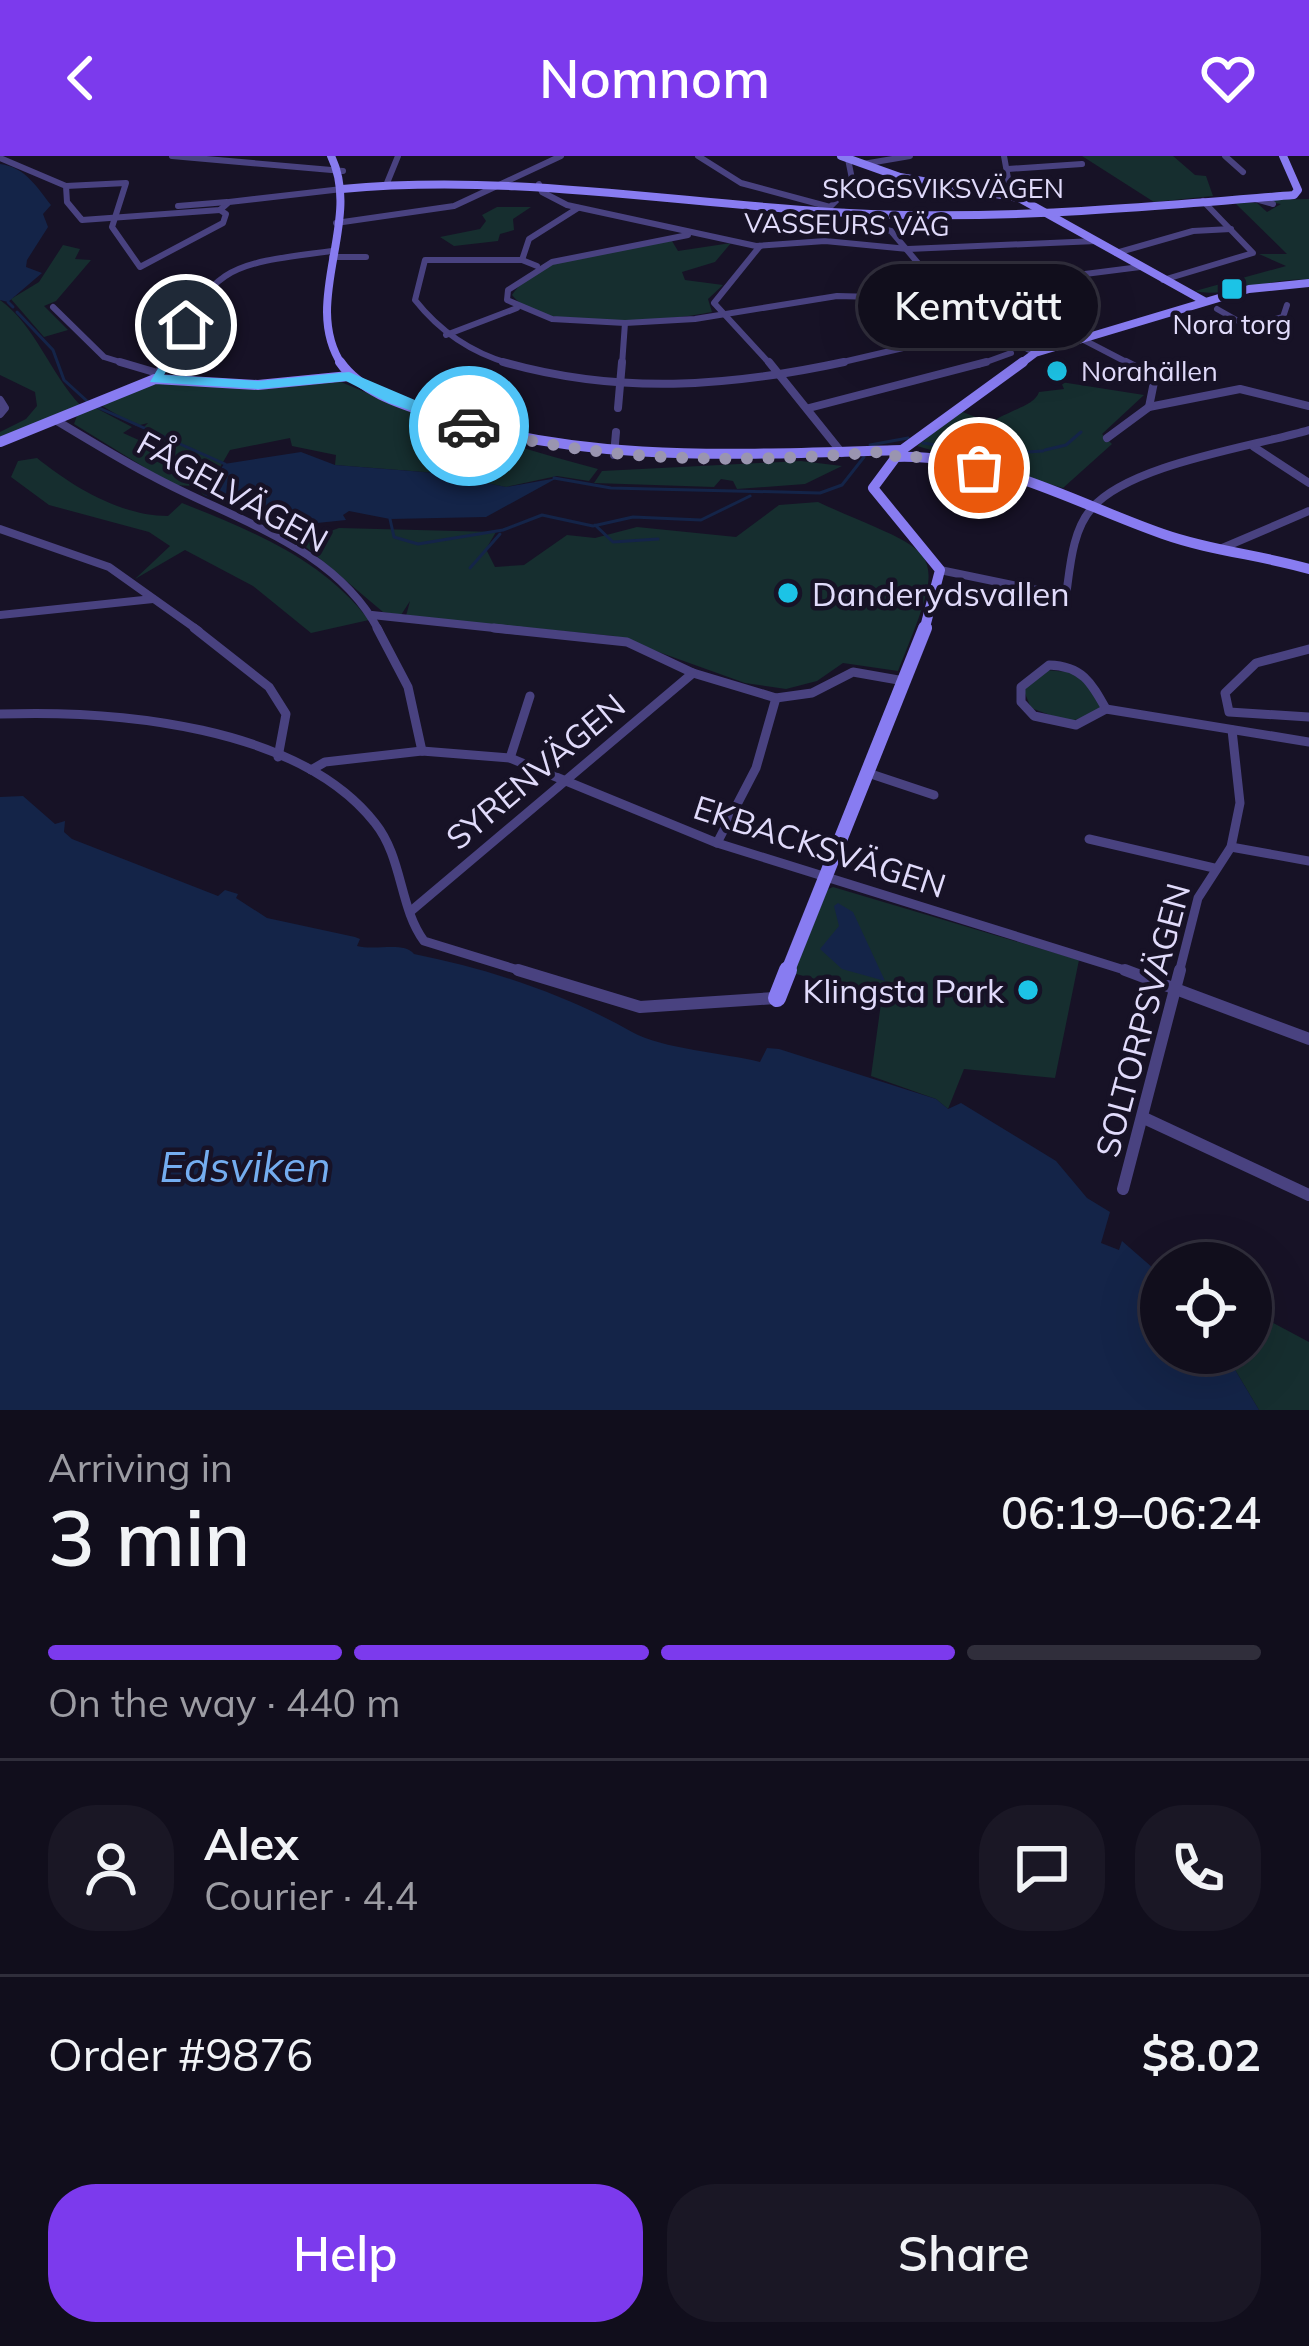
<!DOCTYPE html>
<meta charset="utf-8">
<style>
:root{--surface:#110e1c;--page:#1a1725;--text:#f1f3f6;--muted:#9c9ca3;--line:#302e3b;--accent:#7c3aed}
body{margin:0;font-family:Mulish,sans-serif;background:var(--page);color:var(--text);height:100vh;display:flex;flex-direction:column;font-size:45px;white-space:nowrap}
*{box-sizing:border-box;margin:0}
p{font-size:39px;color:var(--muted)}
.icon{flex:none;width:66px;height:66px;fill:none;stroke:currentColor;stroke-width:2;stroke-linecap:round;stroke-linejoin:round}
.map{position:relative;height:1254px;overflow:hidden}
.details{display:flex;flex-direction:column;background:var(--surface);flex:1}
.details>*{flex:none}
.fabs{position:absolute;left:1140px;top:1086px;display:grid;gap:24px}
.fabs a{display:grid;place-items:center;width:132px;height:132px;border-radius:50%;background:var(--surface);box-shadow:0 12px 48px #0002,0 0 0 3px var(--line);font-size:60px}
.pin{position:absolute;display:grid;place-items:center;width:102px;height:102px;color:#fff;margin:-51px;border:6px solid #fff;border-radius:50%;box-shadow:0 3px 12px #0007}
.courier{position:absolute;display:grid;place-items:center;width:120px;height:120px;margin:-60px;border:9px solid #4fc3f7;border-radius:50%;background:#fff;color:#222;box-shadow:0 3px 15px #0007}
.bubble{position:absolute;height:84px;border-radius:42px;background:var(--surface);box-shadow:0 12px 48px #0002,0 0 0 3px var(--line);font-size:39px;font-weight:600;line-height:84px;text-align:center}
.headline em{font-style:normal;font-weight:600}
.headline div{display:flex;flex-direction:column-reverse}
.headline{display:flex;align-items:center;justify-content:space-between;height:204px;padding:0 48px}
h1{font-size:78px;font-weight:600;line-height:90px}
.bar{display:grid;grid-template-columns:repeat(4,1fr);gap:18px 12px;align-content:center;height:144px;padding:0 48px}
.bar i{height:15px;border-radius:9px;background:var(--line)}
.bar .current{background:var(--accent)}
.bar p{grid-column:span 4}
.line{display:flex;align-items:center;gap:30px;padding:0 48px;border-top:3px solid var(--line)}
.line div{flex:1}
.round{display:grid;place-items:center;flex:none;width:126px;height:126px;border-radius:48px;background:var(--page)}
.cta{display:flex;gap:24px;margin-top:auto;padding:24px 48px}
.cta a{flex:1;height:138px;border-radius:48px;background:var(--accent);color:#fff;font-size:48px;font-weight:600;line-height:138px;text-align:center}
.cta a+a{background:var(--page);color:var(--text)}
header{display:flex;justify-content:space-between;align-items:center;height:156px;padding:0 48px;background:var(--accent);color:#fff;font-size:54px;font-weight:600}
.map>svg:first-child{display:block}
.green{fill:#162e2f}
.water{fill:#142448}
.lines{fill:none;stroke-linecap:round;stroke-linejoin:round}
.stream{stroke:#142448;stroke-width:3}
.street-far3{stroke:#494280;stroke-width:6}
.street-far2{stroke:#494280;stroke-width:8}
.street-far1{stroke:#494280;stroke-width:9}
.street{stroke:#494280;stroke-width:12}
.secondary-far3{stroke:#887cf1;stroke-width:8}
.secondary-far2{stroke:#887cf1;stroke-width:10}
.secondary-far1{stroke:#887cf1;stroke-width:14}
.secondary{stroke:#887cf1;stroke-width:18}
.route{fill:#4fc3f7}
.done{stroke:#9a95b0;stroke-width:12;stroke-dasharray:0 21.6}
.poi-dot{fill:#1cc3e6;stroke:#171226;stroke-width:4.5}
.labels{text-anchor:middle;dominant-baseline:central;stroke-width:9;stroke-linejoin:round;paint-order:stroke}
.far-street-label{font-size:27px;fill:#e1dbfb;stroke:#171226}
.far-poi-label{font-size:27px;fill:#e1dbfb;stroke:#171226}
.street-label{font-size:33px;fill:#e1dbfb;stroke:#171226}
.poi-label{font-size:33px;fill:#e1dbfb;stroke:#171226;text-anchor:start}
.near-water-label{font-size:42px;font-style:italic;fill:#74adf0;stroke:#171226}
</style>
<header><svg class="icon" aria-label="back" viewBox="0 0 24 24"><path d="M15 5l-7 7 7 7"/></svg>Nomnom<svg class="icon" aria-label="heart" viewBox="0 0 24 24"><path d="M12 20l-8-8c-3-5 5-10 8-4 3-6 11-1 8 4z"/></svg></header>
<div class="map">
<svg width="1309" height="1254" viewBox="0 0 1309 1254">
<rect width="100%" height="100%" fill="#171226"/>
<g class="green">
<polygon points="1082,0 1173,0 1195,19 1206,20 1213,40 1154,46"/>
<path d="M1309 43V124C1272 120 1225 143 1195 135L1286 110 1259 98H1287L1234 46 1257 47 1267 56 1281 48 1257 44Z"/>
<polygon points="497,51 531,51 513,63 514,74 500,78 498,85 454,90 440,81 480,73 486,65 482,59"/>
<path d="M672 85 678 95 731 87 715 106 682 116 685 124 723 129 708 143 712 156C665 165 543 179 512 139 546 91 618 93 672 85Z"/>
<polygon points="63,89 80,93 75,103 91,104 56,145 44,150 68,174 44,181 11,143 39,126"/>
<path d="M0 144C35 169 50 217 80 249L0 284V276L26 263 37 250 35 236 0 219Z"/>
<path d="M341 226C428 263 508 289 598 313L589 325 557 320 506 331 436 317 335 309 336 299 292 290 290 282 230 294 204 339 194 330 173 329 74 268 78 257 92 250 132 271 123 277 161 294 167 290 143 272 148 267 136 270 99 248 152 227Z"/>
<path d="M1061 226 1144 239 1102 278 1112 288 1063 332 917 290 960 255 991 267C1006 255 1035 250 1039 236L1064 233Z"/>
<path d="M37 302C73 331 121 360 168 360L182 347C252 375 321 402 369 464L311 477 253 430 185 394 135 423 170 390 149 376 49 349 11 321 18 305Z"/>
<polygon points="801,305 842,310 805,328 737,333 733,325 721,323 714,331 594,327 602,315"/>
<path d="M818 346C940 402 952 383 898 515L843 507 817 525 786 533 745 527 614 480 406 460 410 445 401 459 383 456 300 386 339 372 496 376 486 393 495 411 524 409 567 379 595 382 637 371 736 381 779 349Z"/>
<polygon points="1045,514 1080,517 1101,550 1097,556 1069,566 1031,552 1022,530"/>
<polygon points="833,731 1079,804 1055,922 964,913 948,953 936,943 871,920 882,840 792,817 824,735"/>
<polygon points="1251,1155 1309,1186 1309,1254 1259,1254 1225,1197 1251,1197"/>
</g>
<g class="water">
<path d="M0 8C26 11 38 33 51 49L43 58 48 71 27 104 26 111 42 117 8 146 0 144Z"/>
<polygon points="301,296 335,309 436,317 506,331 557,322 486,361 390,363 349,355 343,359 346,364 288,370 204,339 224,308"/>
<path d="M23 640 55 668 65 665 64 676 72 683 218 740 225 734 238 738 236 742 267 762 355 781 360 783 357 790C376 795 404 785 414 798 490 813 567 839 632 876 662 893 725 897 760 906L767 892 779 893 936 943 948 953 961 947 1056 1005 1087 1042 1110 1056 1101 1087 1119 1094 1122 1085 1161 1119V1197H1225L1259 1254H0V641Z"/>
<polygon points="838,747 853,756 885,825 842,813 820,793 839,770 834,750"/>
</g>
<g class="lines">
<g class="stream">
<polyline points="8,146 13,151"/>
<polyline points="17,156 53,194 64,224 87,245"/>
<polyline points="97,251 225,308"/>
<polyline points="923,287 998,298 1043,295"/>
<polyline points="870,289 908,282"/>
<polyline points="1045,294 1066,289 1081,276"/>
<polyline points="554,322 611,332 820,337 842,329 864,301"/>
<polyline points="390,363 394,381 418,388 503,374 542,359 593,370 633,361 701,364 750,340"/>
<polyline points="595,369 613,386 658,383"/>
<polyline points="470,412 500,378"/>
</g>
<g class="street-far3">
<polyline points="172,0 343,15"/>
<polyline points="698,0 741,27 830,51 853,28 848,3"/>
<polyline points="1004,0 1011,39"/>
<polyline points="1225,0 1243,16"/>
<polyline points="0,2 66,30 67,46 82,64 220,54 229,46 342,33"/>
<polyline points="863,8 910,0"/>
<polyline points="1008,13 1082,8"/>
<polyline points="387,27 398,0"/>
<polyline points="539,28 542,36 567,49 756,90 825,85 908,93 1096,85"/>
<polyline points="66,30 126,27 112,71 140,111 223,67 226,58 220,54"/>
<polyline points="1252,42 1273,48"/>
<polyline points="178,50 227,46"/>
<polyline points="844,56 854,66 891,75 933,125 961,142 987,171 1035,197"/>
<polyline points="336,67 454,50 561,0"/>
<polyline points="688,79 552,106 508,134 507,144 552,163 625,167 695,163 837,140 954,143 1030,125 1140,111"/>
<polyline points="760,90 714,147 771,209"/>
<polyline points="1116,97 1193,75 1231,73"/>
<polyline points="332,101 366,101"/>
<polyline points="522,104 529,83 578,52"/>
<polyline points="1163,124 1253,97 1203,45"/>
<polyline points="53,151 104,201 130,209"/>
<polyline points="1217,153 1247,170 1283,161 1287,149"/>
<polyline points="446,179 517,152"/>
<polyline points="1080,182 1132,209"/>
<path d="M162 209C215 110 221 109 332 95"/>
<path d="M514 209C473 198 441 177 415 144L425 104H522L537 110"/>
<polyline points="622,209 625,167"/>
<polyline points="830,209 989,172"/>
<polyline points="978,209 1011,197"/>
</g>
<g class="street-far2">
<polyline points="120,206 154,216"/>
<path d="M503 206C619 239 728 231 844 206"/>
<polyline points="769,206 842,297"/>
<polyline points="155,223 164,206"/>
<polyline points="0,244 5,252 0,258"/>
<polyline points="1149,251 1240,233 1309,250"/>
<polyline points="618,252 622,206"/>
<polyline points="809,252 986,206"/>
<path d="M57 265C89 284 121 304 154 321 233 364 335 390 379 475"/>
<polyline points="1107,282 1149,251 1155,221 1126,206"/>
<polyline points="1254,291 1309,327"/>
<polyline points="614,299 616,276"/>
<polyline points="0,373 109,411 199,475"/>
<polyline points="1220,393 1309,355"/>
<path d="M940 414 1066 440C1070 412 1072 374 1092 352 1130 308 1252 291 1309 274"/>
<polyline points="0,459 153,443"/>
<polyline points="372,459 523,475"/>
</g>
<g class="street-far1">
<polyline points="194,472 269,531 286,558 278,601"/>
<polyline points="377,472 408,531 422,595"/>
<polyline points="494,472 627,486 693,517 776,542 812,537 853,516 904,525"/>
<polyline points="1309,493 1256,507 1225,537 1229,556 1309,561"/>
<path d="M1049 509C1082 510 1091 526 1106 553L1076 569 1034 560 1021 546V531Z"/>
<polyline points="1106,553 1309,586"/>
<path d="M0 558C116 554 298 569 375 667 403 702 399 751 424 785L528 817"/>
<polyline points="510,602 530,540"/>
<polyline points="311,614 325,606 422,595 510,602 717,687 1134,817"/>
<polyline points="868,617 934,639"/>
<polyline points="1089,683 1214,712"/>
<polyline points="717,687 756,612 776,542"/>
<polyline points="1231,691 1309,705"/>
<polyline points="411,755 693,517"/>
<polyline points="1179,817 1198,742 1231,691 1240,647 1232,574"/>
</g>
<g class="street">
<polyline points="518,814 640,851 775,842"/>
<polyline points="1125,814 1309,883"/>
<polyline points="1144,962 1309,1039"/>
<polyline points="1123,1033 1180,814"/>
</g>
<g class="secondary-far3">
<path d="M331 0C363 65 300 146 342 209"/>
<polyline points="841,0 900,21 1019,42 1204,145"/>
<path d="M342 33C513 17 679 48 849 57 998 65 1146 51 1294 39L1298 34 1283 0"/>
<polyline points="1019,209 1035,197 1249,133 1309,127"/>
</g>
<g class="secondary-far2">
<path d="M340 206C361 236 401 248 435 259 589 309 743 298 902 294"/>
<polyline points="0,286 155,223 258,229 349,220"/>
<polyline points="902,294 1023,206"/>
<path d="M896 301C993 298 1074 347 1163 378 1211 395 1261 399 1309 413"/>
<polyline points="896,301 873,332 940,414 924,475"/>
</g>
<polyline class="secondary-far1" points="787,817 925,472"/>
<polyline class="secondary" points="777,842 788,814"/>
</g>
<polygon class="route" points="186,165 192,169 164,219 258,225 349,216 476,270 464,273 389,247 346,225 258,233 150,226"/>
<g class="lines">
<path class="done" d="M469 270C608 309 749 307 892 295L896 301H930L979 312"/>
</g>
<g class="poi-dot">
<rect x="1220" y="121" width="24" height="24" rx="6"/>
<circle cx="1057" cy="215" r="12"/>
<circle cx="788" cy="437" r="12"/>
<circle cx="1028" cy="834" r="12"/>
</g>
<g class="labels">
<g class="far-street-label">
<text x="943" y="32">SKOGSVIKSVÄGEN</text>
<text transform="translate(847 68) rotate(1)">VASSEURS VÄG</text>
</g>
<g class="far-poi-label">
<text x="1232" y="168">Nora torg</text>
<text x="1081" y="215" text-anchor="start">Norahällen</text>
</g>
<g class="street-label">
<text transform="translate(233 335) rotate(29)">FÅGELVÄGEN</text>
<text transform="translate(535 615) rotate(-40)">SYRENVÄGEN</text>
<text transform="translate(820 690) rotate(18)">EKBACKSVÄGEN</text>
<text transform="translate(1142 864) rotate(-75)">SOLTORPSVÄGEN</text>
</g>
<g class="poi-label">
<text x="812" y="437">Danderydsvallen</text>
<text x="1004" y="834" text-anchor="end">Klingsta Park</text>
</g>
<g class="near-water-label">
<text x="245" y="1010">Edsviken</text>
</g>
</g>
</svg>
<div class="fabs">
<a><svg class="icon" aria-label="locate" viewBox="0 0 24 24"><circle cx="12" cy="12" r="6"/><path d="M12 2v4M12 18v4M2 12h4M18 12h4"/></svg></a>
</div>
<div class="pin" style="left:979px;top:312px;background:#ea580c"><svg class="icon" aria-label="bag" viewBox="0 0 24 24"><path d="M5 8h14l-1 12H6zM9 8a3 3 0 0 1 6 0"/></svg></div>
<div class="pin" style="left:186px;top:169px;background:#1f2937"><svg class="icon" aria-label="home" viewBox="0 0 24 24"><path d="M3 11l9-7 9 7M6 9v11h12V9"/></svg></div>
<div class="courier" style="left:469px;top:270px"><svg class="icon" aria-label="car" viewBox="0 0 24 24"><path d="M5 17H2v-5l4-1 3-4h7l3 4 3 1v5h-3M9 17h6M6 11h13"/><circle cx="7" cy="17" r="2"/><circle cx="17" cy="17" r="2"/></svg></div>
<div class="bubble" style="left:858px;top:108px;width:240px">Kemtvätt</div>
</div>
<section class="details">
<div class="headline"><div><h1>3 min</h1><p>Arriving in</p></div><em>06:19–06:24</em></div>
<div class="bar"><i class="current"></i><i class="current"></i><i class="current"></i><i></i><p>On the way · 440 m</p></div>
<div class="line" style="height:216px"><a class="round"><svg class="icon" aria-label="person" viewBox="0 0 24 24"><circle cx="12" cy="8" r="4"/><path d="M4 21q1-7 8-7t8 7"/></svg></a><div><b>Alex</b><p>Courier · 4.4</p></div><a class="round"><svg class="icon" aria-label="chat" viewBox="0 0 24 24"><path d="M4 5h16v11H9l-5 4z"/></svg></a><a class="round"><svg class="icon" aria-label="phone" viewBox="0 0 24 24"><path d="M5 4h4l2 5-3 2q2 4 5 5l2-3 5 2v4C11 20 4 13 5 4z"/></svg></a></div>
<div class="line" style="height:156px"><div>Order #9876</div><b>$8.02</b></div>
<div class="cta"><a>Help</a><a>Share</a></div>
</section>
